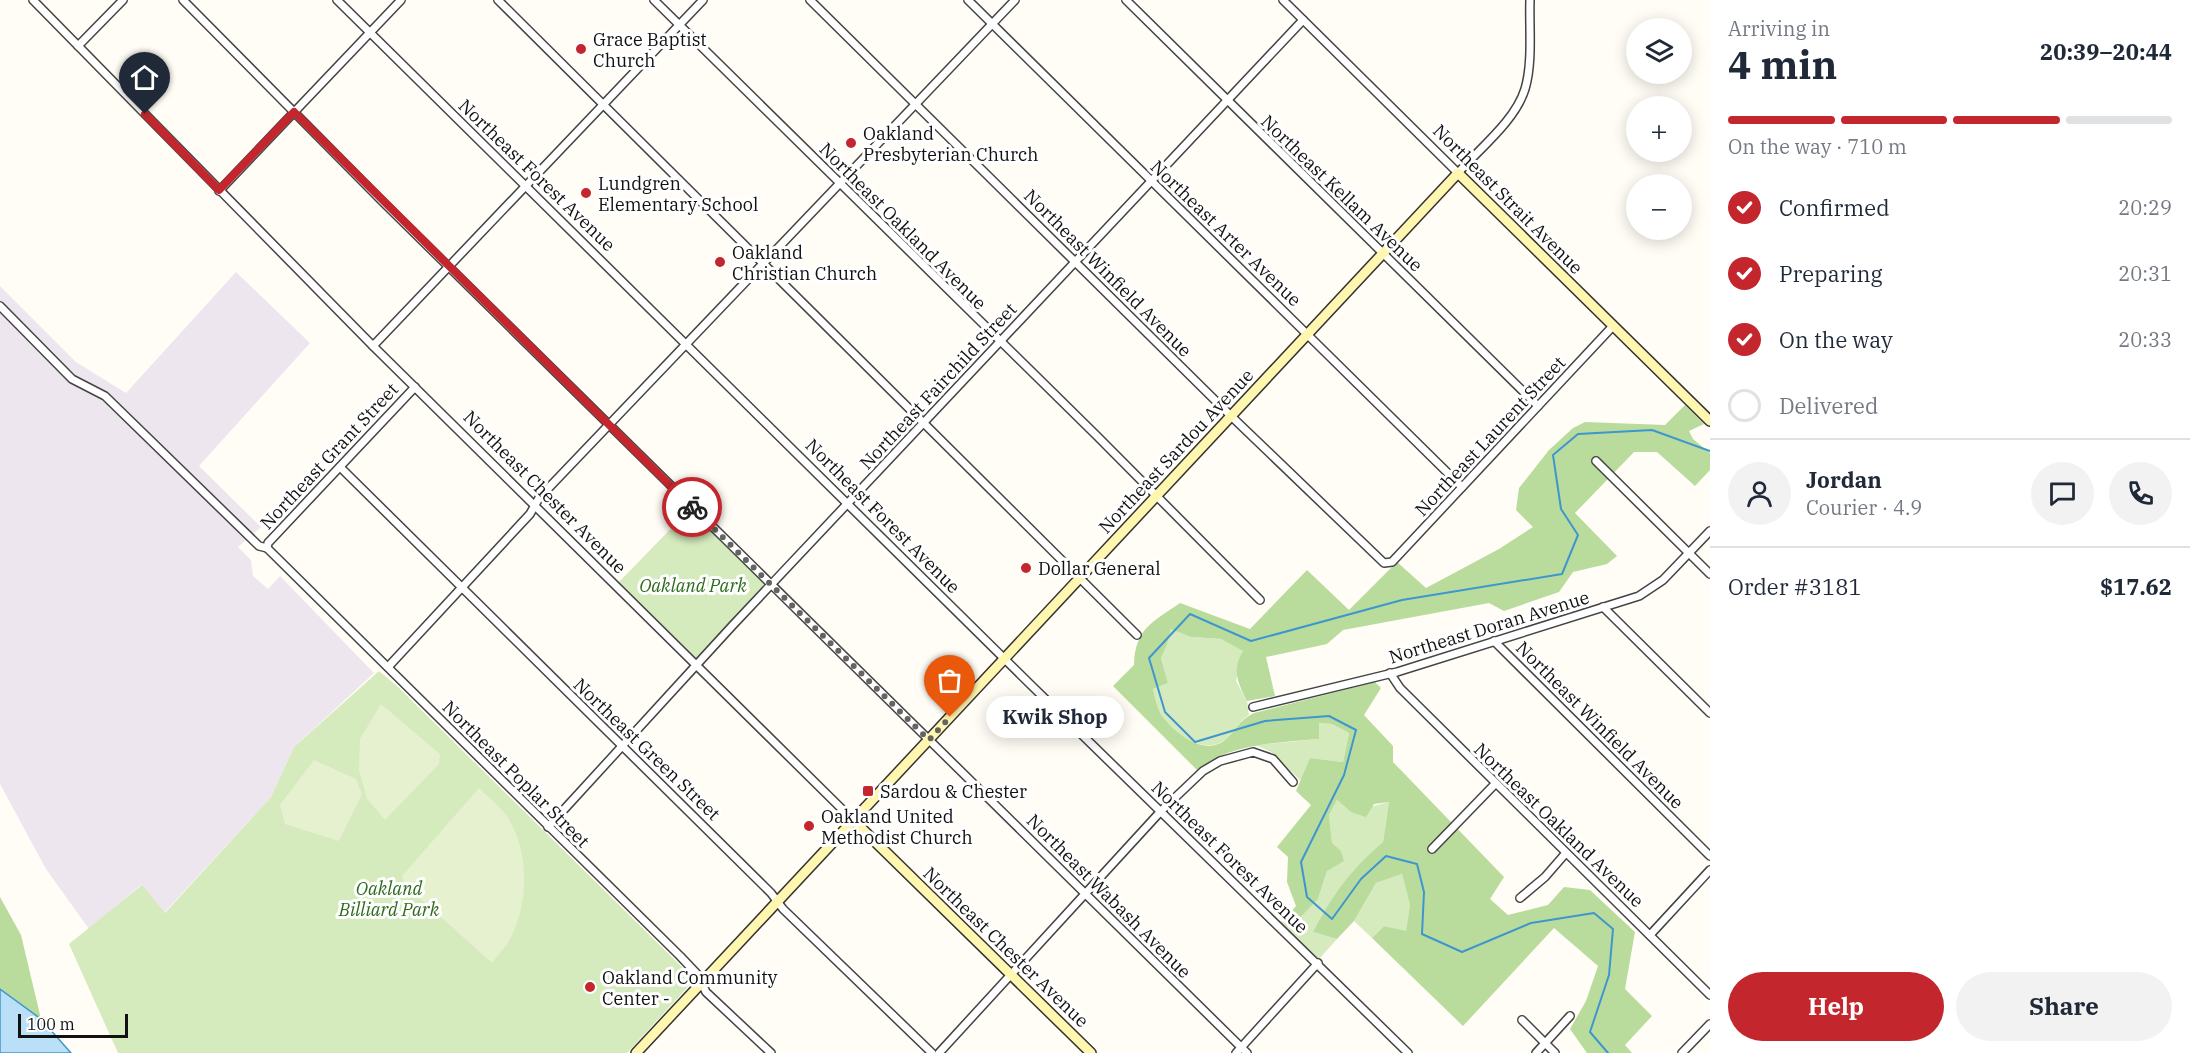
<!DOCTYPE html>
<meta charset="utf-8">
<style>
:root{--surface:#fff;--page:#f2f2f3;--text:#1f2937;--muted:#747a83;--line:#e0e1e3;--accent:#c4262e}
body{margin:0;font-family:"IBM Plex Serif",serif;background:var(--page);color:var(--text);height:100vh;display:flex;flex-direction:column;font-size:22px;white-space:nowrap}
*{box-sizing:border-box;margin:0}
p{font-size:20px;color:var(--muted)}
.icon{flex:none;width:33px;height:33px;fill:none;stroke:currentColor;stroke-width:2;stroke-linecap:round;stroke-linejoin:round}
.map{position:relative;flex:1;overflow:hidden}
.details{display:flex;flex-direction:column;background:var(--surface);width:480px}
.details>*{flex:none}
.tools{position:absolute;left:1626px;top:18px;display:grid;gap:12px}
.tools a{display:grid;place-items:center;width:66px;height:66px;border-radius:50%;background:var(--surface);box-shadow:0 3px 15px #0003;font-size:30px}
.scale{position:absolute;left:18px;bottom:15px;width:110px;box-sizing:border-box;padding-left:6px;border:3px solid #111;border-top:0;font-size:16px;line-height:21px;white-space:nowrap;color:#111;-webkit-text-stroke:4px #fff;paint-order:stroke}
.pin{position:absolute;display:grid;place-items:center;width:51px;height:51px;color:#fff;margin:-62px -26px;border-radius:50% 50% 50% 0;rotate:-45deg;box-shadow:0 0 6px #0007}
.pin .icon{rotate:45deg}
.courier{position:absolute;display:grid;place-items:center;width:60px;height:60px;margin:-30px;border:4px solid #c4262e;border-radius:50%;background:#fff;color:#222;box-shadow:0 2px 8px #0007}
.bubble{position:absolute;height:42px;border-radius:21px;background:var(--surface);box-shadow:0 3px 15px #0003;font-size:20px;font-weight:700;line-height:42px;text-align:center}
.headline em{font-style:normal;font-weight:700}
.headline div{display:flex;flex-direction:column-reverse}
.headline{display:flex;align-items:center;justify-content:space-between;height:102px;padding:0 18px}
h1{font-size:39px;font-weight:700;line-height:45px}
.bar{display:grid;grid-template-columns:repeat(4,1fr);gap:9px 6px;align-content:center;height:72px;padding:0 18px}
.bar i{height:8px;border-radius:4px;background:var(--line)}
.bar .selected{background:var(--accent)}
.bar p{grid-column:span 4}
.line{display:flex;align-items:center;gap:15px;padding:0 18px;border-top:2px solid var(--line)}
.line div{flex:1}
.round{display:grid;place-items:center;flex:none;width:63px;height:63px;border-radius:32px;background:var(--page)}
ol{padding:0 18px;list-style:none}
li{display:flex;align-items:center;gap:18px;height:66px}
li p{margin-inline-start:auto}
li .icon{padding:6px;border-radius:50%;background:var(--accent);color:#fff;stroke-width:4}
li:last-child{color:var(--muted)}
li i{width:33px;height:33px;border:3px solid var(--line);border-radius:50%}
.button{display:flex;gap:12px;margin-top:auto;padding:12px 18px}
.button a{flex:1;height:69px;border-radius:36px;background:var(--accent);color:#fff;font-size:24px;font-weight:700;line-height:69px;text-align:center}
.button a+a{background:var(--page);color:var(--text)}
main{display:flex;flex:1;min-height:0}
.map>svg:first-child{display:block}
.industrial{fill:#eee6ef}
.green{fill:#d5ebbd}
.forest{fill:#b9dc9c}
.pitch{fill:#e6f2cf}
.water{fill:#b9e0f7;stroke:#3f96cf;stroke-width:1.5}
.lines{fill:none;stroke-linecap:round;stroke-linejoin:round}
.stream{stroke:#3f96cf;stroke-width:2}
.street-casing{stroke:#444;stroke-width:10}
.secondary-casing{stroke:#333;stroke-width:12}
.street{stroke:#fff;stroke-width:7}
.secondary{stroke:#fff6b0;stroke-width:9}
.done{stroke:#646461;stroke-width:6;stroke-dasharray:0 10.8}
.route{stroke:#c4262e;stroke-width:8}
.poi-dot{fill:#c4262e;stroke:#fff;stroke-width:2}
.labels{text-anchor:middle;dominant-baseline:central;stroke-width:6;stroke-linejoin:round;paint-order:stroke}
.poi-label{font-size:18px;fill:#111;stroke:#fff;text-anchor:start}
.street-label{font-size:18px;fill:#111;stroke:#fff}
.park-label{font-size:18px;font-style:italic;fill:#2f6b1f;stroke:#fff}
</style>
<main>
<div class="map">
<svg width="1710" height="1053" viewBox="0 0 1710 1053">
<rect width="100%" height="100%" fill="#fffdf5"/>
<polygon class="industrial" points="236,272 310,343 199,466 261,527 238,547 251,560 253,576 268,589 280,576 374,673 294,747 271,797 164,913 141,885 89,929 46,869 0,784 0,286 76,362 126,393"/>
<g class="green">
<polygon points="692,507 772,585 696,664 616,585"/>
<path d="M1171 628 1191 637 1221 639 1244 651 1236 681 1247 701 1249 715C1237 722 1233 736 1222 742 1201 753 1169 733 1159 712 1156 705 1155 696 1153 689L1168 683 1161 658 1167 645Z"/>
<polygon points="379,671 396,685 690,975 691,982 686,989 627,1053 118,1053 69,944 142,885 165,913 271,797 294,747"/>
<polygon points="1318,723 1332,724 1349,733 1343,762 1310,758 1301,781 1271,752 1256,745 1319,739"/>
<path d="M1337 800 1351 812 1389 802 1383 842C1350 870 1333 894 1313 932L1337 939 1319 959 1280 923 1285 918 1296 922 1318 899 1327 871 1341 851 1332 844 1329 815Z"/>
<polygon points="1402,874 1410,905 1406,932 1384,926 1372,938 1354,921 1376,883"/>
</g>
<g class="forest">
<path d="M1685 405 1704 424 1689 431 1693 439 1710 453V470L1695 486 1657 452H1634L1575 513 1617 556 1607 564 1573 572 1559 592 1504 611 1489 603 1343 630 1327 644 1266 657 1275 696 1247 701C1237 682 1232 669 1243 651L1221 639 1191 637 1171 629 1167 645 1161 658 1168 683 1153 689C1155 697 1157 709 1162 716 1174 732 1202 756 1224 741 1236 732 1236 722 1254 713L1375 682 1381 688 1364 715 1393 746V762L1504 877 1490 899 1508 915 1548 905 1564 887 1590 890 1635 932 1625 989 1652 1016 1625 1045 1632 1053H1587L1570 1029 1586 1001 1598 966 1554 928 1463 1026 1372 938 1384 926 1406 931 1410 905 1402 874 1376 883 1354 921 1337 939 1313 932C1333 894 1350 870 1383 842L1389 802 1374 804 1366 817 1351 812 1337 800 1329 815 1332 843 1341 851 1344 861 1327 871 1318 899 1296 922 1285 918 1296 906 1287 882 1288 857 1277 847 1311 805 1296 791 1310 758 1343 762 1349 733 1332 724 1319 723V739C1277 743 1231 743 1197 770L1113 686 1134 665C1135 628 1153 622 1180 603L1250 629 1307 570 1349 610 1397 562 1426 588 1499 549 1533 527 1516 510 1519 488 1549 450 1573 428 1585 422 1665 425Z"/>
<polygon points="0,897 21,935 41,1019 0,989"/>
</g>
<g class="pitch">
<polygon points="381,704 440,754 439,764 385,820 367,799 359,770 360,739"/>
<polygon points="314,760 356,779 362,794 339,841 285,824 280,805"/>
<path d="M479 788C488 797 501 807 508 818 529 852 529 901 511 937 507 946 498 955 492 963L404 884 402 876Z"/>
</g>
<polygon class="water" points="0,989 41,1019 71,1053 0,1053"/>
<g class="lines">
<polyline class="stream" points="1608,1053 1590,1032 1609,975 1613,929 1594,913 1531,923 1462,952 1422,934 1424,892 1417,864 1386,856 1361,879 1332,919 1307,897 1301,862 1344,775 1356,730 1329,716 1265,721 1195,742 1165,712 1149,658 1190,614 1251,641 1402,600 1562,574 1578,535 1561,509 1553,455 1578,434 1652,430 1710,451"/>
<g class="street-casing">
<g id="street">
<polyline points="33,0 373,346 854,821"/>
<polyline points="183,0 383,202 1247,1053"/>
<polyline points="337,0 1033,687 1408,1053"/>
<polyline points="498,0 1137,635"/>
<polyline points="654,0 1096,435 1260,600"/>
<polyline points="810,0 1231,416 1384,563 1392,562 1613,326"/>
<polyline points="968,0 1462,487"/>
<polyline points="1126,0 1538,406"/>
<path d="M1283 0 1458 173C1480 148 1515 121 1525 89 1533 62 1529 28 1530 0"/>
<polyline points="78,46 123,0"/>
<polyline points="219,191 401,0"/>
<polyline points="0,306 72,379 105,396 259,546 267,548 680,956 698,975 706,992 771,1053"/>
<polyline points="373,346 703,0"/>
<polyline points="1596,461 1710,574"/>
<polyline points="340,467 771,893 783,909 932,1053"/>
<polyline points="267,548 268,543 415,387"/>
<polyline points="1603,607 1710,713"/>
<polyline points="1494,641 1710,856"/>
<polyline points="388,667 530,514 539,498 1015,0"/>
<polyline points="1390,673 1400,688 1710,995"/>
<polyline points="1253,707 1397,672 1639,596 1663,580 1710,531"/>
<polyline points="548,827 733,625 1303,20"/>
<polyline points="1432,849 1495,784"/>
<polyline points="1520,898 1545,877 1565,854"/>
<polyline points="1650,935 1710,870"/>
<polyline points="1522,1020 1555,1053"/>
<polyline points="939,1053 1161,811 1203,771 1220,761 1253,752 1273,759 1293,782"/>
<polyline points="1236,1053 1318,963"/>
<polyline points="1536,1053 1570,1016"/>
<polyline points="1682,1053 1710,1024"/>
</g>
</g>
<g class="secondary-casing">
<g id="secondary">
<polyline points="854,821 1091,1053"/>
<polyline points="636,1053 1458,173 1710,421"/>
</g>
</g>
<use href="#street" class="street"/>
<use href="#secondary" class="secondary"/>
</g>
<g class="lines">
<polyline class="done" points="692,507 929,740 950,717"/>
<polyline class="route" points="145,114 219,190 294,112 692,507"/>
</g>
<g class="poi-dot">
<circle cx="581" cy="49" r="6"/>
<circle cx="851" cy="143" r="6"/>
<circle cx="586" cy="193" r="6"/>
<circle cx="720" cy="262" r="6"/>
<circle cx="1026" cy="568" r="6"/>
<rect x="862" y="785" width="12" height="12" rx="3"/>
<circle cx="809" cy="826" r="6"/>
<circle cx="590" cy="987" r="6"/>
</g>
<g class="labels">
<g class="poi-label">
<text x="593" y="39">Grace Baptist<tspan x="593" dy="21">Church</tspan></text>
<text x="863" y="133">Oakland<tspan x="863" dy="21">Presbyterian Church</tspan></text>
<text x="598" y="183">Lundgren<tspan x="598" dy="21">Elementary School</tspan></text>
<text x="732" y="252">Oakland<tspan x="732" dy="21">Christian Church</tspan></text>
<text x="1038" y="568">Dollar General</text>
<text x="880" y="791">Sardou &amp; Chester</text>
<text x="821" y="816">Oakland United<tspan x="821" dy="21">Methodist Church</tspan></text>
<text x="602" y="977">Oakland Community<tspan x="602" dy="21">Center -</tspan></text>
</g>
<g class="street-label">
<text transform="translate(537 175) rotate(44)">Northeast Forest Avenue</text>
<text transform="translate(1342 193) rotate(44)">Northeast Kellam Avenue</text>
<text transform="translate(1508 199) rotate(45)">Northeast Strait Avenue</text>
<text transform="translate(903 226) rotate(45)">Northeast Oakland Avenue</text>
<text transform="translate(1226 233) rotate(44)">Northeast Arter Avenue</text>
<text transform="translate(1108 273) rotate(45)">Northeast Winfield Avenue</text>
<text transform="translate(938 386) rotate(-47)">Northeast Fairchild Street</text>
<text transform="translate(1490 436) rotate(-47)">Northeast Laurent Street</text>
<text transform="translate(1176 451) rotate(-47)">Northeast Sardou Avenue</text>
<text transform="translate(329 456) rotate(-47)">Northeast Grant Street</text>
<text transform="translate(545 492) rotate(45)">Northeast Chester Avenue</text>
<text transform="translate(883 516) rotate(45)">Northeast Forest Avenue</text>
<text transform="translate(1489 627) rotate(-17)">Northeast Doran Avenue</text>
<text transform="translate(1600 725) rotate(45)">Northeast Winfield Avenue</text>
<text transform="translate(647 749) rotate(44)">Northeast Green Street</text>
<text transform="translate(516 774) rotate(45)">Northeast Poplar Street</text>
<text transform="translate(1559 825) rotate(44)">Northeast Oakland Avenue</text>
<text transform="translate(1230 857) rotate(44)">Northeast Forest Avenue</text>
<text transform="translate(1109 896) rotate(45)">Northeast Wabash Avenue</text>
<text transform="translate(1006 947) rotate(44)">Northeast Chester Avenue</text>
</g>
<g class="park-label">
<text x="693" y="585">Oakland Park</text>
<text x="389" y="888">Oakland<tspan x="389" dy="21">Billiard Park</tspan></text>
</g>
</g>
</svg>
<div class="tools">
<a><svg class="icon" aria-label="layers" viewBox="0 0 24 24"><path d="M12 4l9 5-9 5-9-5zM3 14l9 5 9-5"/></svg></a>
<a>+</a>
<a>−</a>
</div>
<div class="scale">100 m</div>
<div class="pin" style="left:950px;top:717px;background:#ea580c"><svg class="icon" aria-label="bag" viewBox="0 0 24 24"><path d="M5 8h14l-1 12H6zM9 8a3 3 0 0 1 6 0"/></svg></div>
<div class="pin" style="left:145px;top:114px;background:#1f2937"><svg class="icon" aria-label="home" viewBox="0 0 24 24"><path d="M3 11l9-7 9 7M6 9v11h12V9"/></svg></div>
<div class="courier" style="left:692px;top:507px"><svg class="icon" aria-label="bike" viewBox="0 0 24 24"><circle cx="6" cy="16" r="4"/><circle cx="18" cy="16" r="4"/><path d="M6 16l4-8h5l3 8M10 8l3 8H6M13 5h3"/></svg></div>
<div class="bubble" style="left:986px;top:696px;width:138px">Kwik Shop</div>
</div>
<section class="details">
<div class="headline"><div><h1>4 min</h1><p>Arriving in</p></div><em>20:39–20:44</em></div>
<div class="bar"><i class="selected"></i><i class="selected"></i><i class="selected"></i><i></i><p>On the way · 710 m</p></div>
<ol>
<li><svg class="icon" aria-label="check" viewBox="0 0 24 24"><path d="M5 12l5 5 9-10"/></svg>Confirmed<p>20:29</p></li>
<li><svg class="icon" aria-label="check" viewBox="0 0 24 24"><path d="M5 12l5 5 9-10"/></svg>Preparing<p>20:31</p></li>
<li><svg class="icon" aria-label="check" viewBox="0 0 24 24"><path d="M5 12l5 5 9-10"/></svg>On the way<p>20:33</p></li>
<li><i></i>Delivered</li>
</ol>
<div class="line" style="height:108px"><a class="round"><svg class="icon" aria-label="person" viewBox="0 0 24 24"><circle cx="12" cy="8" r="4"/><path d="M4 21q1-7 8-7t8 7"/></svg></a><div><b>Jordan</b><p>Courier · 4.9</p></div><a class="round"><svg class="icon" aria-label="chat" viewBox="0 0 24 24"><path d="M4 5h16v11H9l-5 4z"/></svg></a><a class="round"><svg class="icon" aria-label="phone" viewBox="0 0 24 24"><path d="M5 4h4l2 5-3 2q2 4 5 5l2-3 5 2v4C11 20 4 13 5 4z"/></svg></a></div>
<div class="line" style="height:78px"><div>Order #3181</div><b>$17.62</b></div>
<div class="button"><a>Help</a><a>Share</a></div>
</section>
</main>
